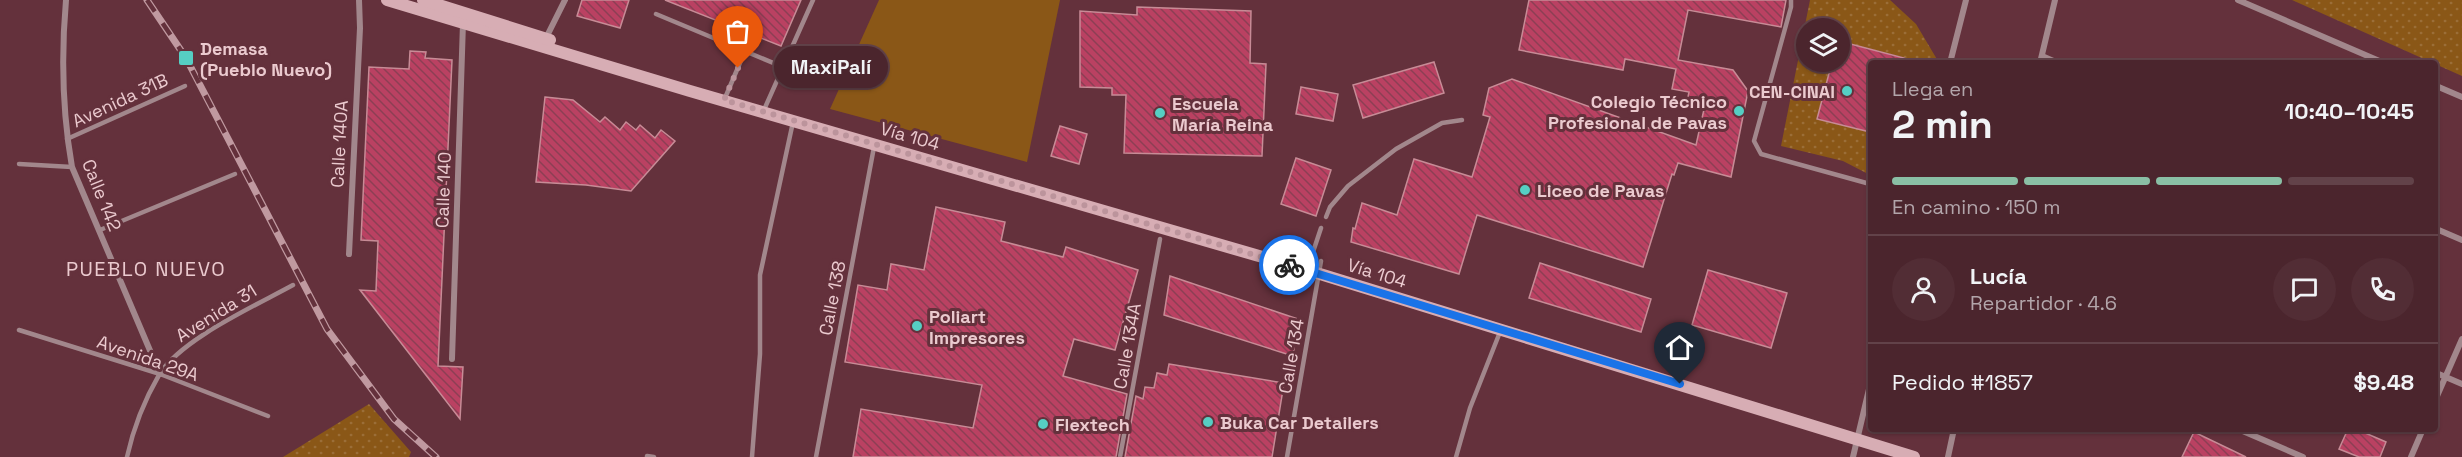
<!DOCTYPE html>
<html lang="es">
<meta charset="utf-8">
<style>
:root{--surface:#4b252d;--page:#522d35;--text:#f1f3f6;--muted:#b2a5aa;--line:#624249;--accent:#8abfa5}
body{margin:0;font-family:"Space Grotesk",sans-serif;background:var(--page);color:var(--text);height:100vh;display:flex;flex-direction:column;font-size:22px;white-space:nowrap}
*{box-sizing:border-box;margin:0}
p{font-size:20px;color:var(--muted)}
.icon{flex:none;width:33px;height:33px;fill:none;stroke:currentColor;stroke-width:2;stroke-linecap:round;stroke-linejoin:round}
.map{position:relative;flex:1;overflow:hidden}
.details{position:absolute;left:1868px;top:60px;width:570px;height:372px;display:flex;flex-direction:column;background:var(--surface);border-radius:6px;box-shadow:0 2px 4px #0004,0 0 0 2px var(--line)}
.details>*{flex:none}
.buttons{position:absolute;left:1796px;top:18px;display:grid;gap:12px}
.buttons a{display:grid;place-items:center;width:54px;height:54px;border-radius:50%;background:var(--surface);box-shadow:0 2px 4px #0004,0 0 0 2px var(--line);font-size:30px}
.pin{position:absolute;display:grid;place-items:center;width:51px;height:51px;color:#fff;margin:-62px -26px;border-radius:50% 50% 50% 0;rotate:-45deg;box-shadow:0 0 6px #0007}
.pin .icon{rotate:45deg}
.courier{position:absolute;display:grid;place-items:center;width:60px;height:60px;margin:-30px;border:4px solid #1a73e8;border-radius:50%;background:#fff;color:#222;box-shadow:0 2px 8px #0007}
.bubble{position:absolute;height:42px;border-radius:21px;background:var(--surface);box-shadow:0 2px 4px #0004,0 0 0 2px var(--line);font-size:20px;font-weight:700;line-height:42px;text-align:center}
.headline em{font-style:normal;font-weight:700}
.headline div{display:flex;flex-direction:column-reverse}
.headline{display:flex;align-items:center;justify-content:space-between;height:102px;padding:0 24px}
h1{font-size:39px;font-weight:700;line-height:45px}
.bar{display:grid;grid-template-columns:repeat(4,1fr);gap:9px 6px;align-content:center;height:72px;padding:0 24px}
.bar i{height:8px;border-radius:4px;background:var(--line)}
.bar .active{background:var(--accent)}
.bar p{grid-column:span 4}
.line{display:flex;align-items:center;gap:15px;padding:0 24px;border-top:2px solid var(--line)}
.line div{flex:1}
.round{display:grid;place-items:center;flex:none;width:63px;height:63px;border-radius:32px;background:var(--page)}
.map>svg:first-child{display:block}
.grass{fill:#8a5717}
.park{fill:url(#park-dots)}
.building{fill:url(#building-back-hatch);stroke:#c78b96;stroke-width:1.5}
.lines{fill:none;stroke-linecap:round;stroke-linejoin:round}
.path{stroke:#90636c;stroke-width:3;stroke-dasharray:6 3;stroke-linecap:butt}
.service{stroke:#a2878c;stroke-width:4.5}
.minor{stroke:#a2878c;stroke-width:6}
.secondary{stroke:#d7adb4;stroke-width:12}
.rail-casing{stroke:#c099a0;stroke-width:7}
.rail{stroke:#64313c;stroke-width:4.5;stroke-dasharray:14;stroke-linecap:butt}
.done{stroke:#bc949c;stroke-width:6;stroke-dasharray:0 10.8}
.route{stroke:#1a73e8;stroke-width:8}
.poi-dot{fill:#56cec3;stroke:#64313c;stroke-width:2}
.labels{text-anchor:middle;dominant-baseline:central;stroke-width:6;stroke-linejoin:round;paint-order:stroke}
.poi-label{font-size:18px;font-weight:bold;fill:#ebcacf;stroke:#64313c;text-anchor:start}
.street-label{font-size:18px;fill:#ebcacf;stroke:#64313c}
.neighbourhood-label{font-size:20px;letter-spacing:1.5px;fill:#ebcacf;stroke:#64313c}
</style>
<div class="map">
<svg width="2462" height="457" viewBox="0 0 2462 457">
<defs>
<pattern id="park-dots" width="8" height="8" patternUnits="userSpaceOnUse" patternTransform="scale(1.5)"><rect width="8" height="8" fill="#8a5717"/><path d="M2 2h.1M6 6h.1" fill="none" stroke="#9b6e38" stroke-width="1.8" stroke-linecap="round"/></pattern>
<pattern id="building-back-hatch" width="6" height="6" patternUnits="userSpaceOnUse" patternTransform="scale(1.5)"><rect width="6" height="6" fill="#ba4162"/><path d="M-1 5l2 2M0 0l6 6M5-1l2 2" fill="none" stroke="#8c3f54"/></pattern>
</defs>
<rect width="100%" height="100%" fill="#64313c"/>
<polygon class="grass" points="879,0 1060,0 1027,162 830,109"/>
<g class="park">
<polygon points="1810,0 1890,0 1916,24 1938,61 1937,63 1905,63 1906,58 1839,41 1839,28 1806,28 1806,62 1832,62 1818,119 1870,132 1870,175 1843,161 1781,146"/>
<polygon points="2292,0 2462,0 2462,76"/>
<polygon points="369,404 411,452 409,457 283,457"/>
</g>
<g class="building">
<polygon points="582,0 629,0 620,28 577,16"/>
<polygon points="665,0 801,0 781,46"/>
<polygon points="1529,0 1786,0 1781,27 1688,10 1678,60 1733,70 1748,91 1731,177 1678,163 1674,175 1672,174 1643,267 1477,215 1459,274 1351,242 1353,228 1355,229 1362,203 1397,215 1414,159 1472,177 1490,117 1483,115 1489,88 1512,79 1696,145 1705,105 1687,102 1689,92 1672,89 1676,69 1625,59 1623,70 1519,50"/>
<polygon points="1137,7 1251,11 1250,63 1266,64 1262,156 1124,153 1126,95 1112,95 1112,88 1080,87 1080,11 1137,15"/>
<polygon points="1839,41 1904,58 1904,63 1870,63 1870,132 1817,119 1832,62 1839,62"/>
<polygon points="410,51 426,52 425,58 452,60 438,366 463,367 460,419 360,290 376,291 378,241 361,240 369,67 409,69"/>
<polygon points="1434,62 1444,93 1363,118 1353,85"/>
<polygon points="1301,87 1338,94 1333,121 1296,114"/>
<polygon points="545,97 573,100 600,122 605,117 620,130 626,122 636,130 640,125 655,138 661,130 675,141 631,191 586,185 536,182"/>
<polygon points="1060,126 1087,134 1079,164 1051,156"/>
<polygon points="1296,158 1331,170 1316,216 1281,204"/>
<polygon points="936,207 1005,222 1001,241 1063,257 1066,247 1138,270 1115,350 1074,339 1063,376 1127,394 1116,457 853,457 861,409 973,428 982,385 845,362 858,285 887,290 891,264 924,270"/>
<polygon points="1540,263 1651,299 1641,332 1529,298"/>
<polygon points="1708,270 1787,293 1771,348 1692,325"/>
<polygon points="1170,276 1298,319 1293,356 1164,315"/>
<polygon points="1169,364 1284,383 1272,457 1125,457 1136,396 1143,399 1145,387 1154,388 1157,373 1167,375"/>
<polygon points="2348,429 2356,429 2386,442 2380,457 2359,457 2339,449"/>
<polygon points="2194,432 2246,457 2182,457"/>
</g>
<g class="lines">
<polyline class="path" points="1278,289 1280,276"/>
<g class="service">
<polyline points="1791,0 1791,7 1754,141 1761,154 1870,184"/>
<polyline points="656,14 783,67"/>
<polyline points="725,98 745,51"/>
<polyline points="763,112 813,0"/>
<polyline points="67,139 185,86"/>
<polyline points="19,164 72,167"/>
<polyline points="1326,217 1330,207 1348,186 1396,149 1442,123 1462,120"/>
<polyline points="100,230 235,174"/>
<polyline points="1307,270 1321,228"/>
<polyline points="19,330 160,374 268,416"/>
<polyline points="647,456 654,457"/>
<path d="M127 457C133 430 145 399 159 375 181 339 255 306 293 285"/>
<polyline points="752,457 760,354 760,275 793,122"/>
<polyline points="816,457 874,147"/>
<polyline points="1120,457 1160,239"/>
<polyline points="1287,457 1321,261"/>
<polyline points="1456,457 1470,408 1500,332"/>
</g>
<g class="minor">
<path d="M66 0C61 57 62 110 72 167L160 374"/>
<polyline points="2238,0 2384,63"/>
<polyline points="545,40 565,0"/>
<polyline points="2042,56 2058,63"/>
<polyline points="1950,63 1966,0"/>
<polyline points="2040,63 2055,0"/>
<polyline points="2434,85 2462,97"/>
<polyline points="2434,228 2462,240"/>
<polyline points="349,254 360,28 359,0"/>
<polyline points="452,359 463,23"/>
<polyline points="2434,372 2462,384"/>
<polyline points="2434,403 2462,339"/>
<polyline points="2238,429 2303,457"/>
<polyline points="1853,457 1870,385"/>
<polyline points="1948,457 1954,429"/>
<polyline points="2411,457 2423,429"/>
</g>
<g class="secondary">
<polyline points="387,0 690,91 1307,270 1914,457"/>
<polyline points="423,0 550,40"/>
</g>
<g class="rail-casing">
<polyline id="rail" points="147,0 186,58 327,329 394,419 436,457"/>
</g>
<use href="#rail" class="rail"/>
</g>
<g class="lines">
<polyline class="done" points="738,68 724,100 1289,265"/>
<polyline class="route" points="1289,265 1680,384"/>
</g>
<g class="poi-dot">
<rect x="178" y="50" width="16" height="16" rx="3"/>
<circle cx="1847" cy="91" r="6"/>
<circle cx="1739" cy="111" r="6"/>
<circle cx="1160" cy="113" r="6"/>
<circle cx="1525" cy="190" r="6"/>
<circle cx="917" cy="326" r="6"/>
<circle cx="1208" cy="422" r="6"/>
<circle cx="1043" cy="424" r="6"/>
</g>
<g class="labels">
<g class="poi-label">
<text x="200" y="48">Demasa<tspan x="200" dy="21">(Pueblo Nuevo)</tspan></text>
<text x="1835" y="91" text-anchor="end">CEN-CINAI</text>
<text x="1727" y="101" text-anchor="end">Colegio Técnico<tspan x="1727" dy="21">Profesional de Pavas</tspan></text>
<text x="1172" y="103">Escuela<tspan x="1172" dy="21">María Reina</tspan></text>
<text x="1537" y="190">Liceo de Pavas</text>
<text x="929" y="316">Poliart<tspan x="929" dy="21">Impresores</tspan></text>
<text x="1220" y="422">Buka Car Detailers</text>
<text x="1055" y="424">Flextech</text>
</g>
<g class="street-label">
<text transform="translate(120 100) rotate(-25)">Avenida 31B</text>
<text transform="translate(910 136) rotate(16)">Vía 104</text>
<text transform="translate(339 144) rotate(-87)">Calle 140A</text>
<text transform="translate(443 190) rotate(-88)">Calle 140</text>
<text transform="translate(102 195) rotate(68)">Calle 142</text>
<text transform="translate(1377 273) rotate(17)">Vía 104</text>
<text transform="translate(832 298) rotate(-79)">Calle 138</text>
<text transform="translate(216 313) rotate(-32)">Avenida 31</text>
<text transform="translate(1127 346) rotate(-80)">Calle 134A</text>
<text transform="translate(1291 356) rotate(-80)">Calle 134</text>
<text transform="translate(148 358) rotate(19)">Avenida 29A</text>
</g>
<g class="neighbourhood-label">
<text x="146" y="269">PUEBLO NUEVO</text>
</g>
</g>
</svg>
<div class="buttons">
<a><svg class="icon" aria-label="layers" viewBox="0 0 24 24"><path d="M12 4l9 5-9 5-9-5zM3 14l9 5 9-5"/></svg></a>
</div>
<div class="pin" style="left:738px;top:68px;background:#ea580c"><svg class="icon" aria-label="bag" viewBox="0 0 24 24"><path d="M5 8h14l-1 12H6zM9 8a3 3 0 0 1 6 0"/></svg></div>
<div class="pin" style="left:1680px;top:384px;background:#1f2937"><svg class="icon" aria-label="home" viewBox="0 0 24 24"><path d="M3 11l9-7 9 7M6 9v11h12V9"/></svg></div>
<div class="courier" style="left:1289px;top:265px"><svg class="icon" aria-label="bike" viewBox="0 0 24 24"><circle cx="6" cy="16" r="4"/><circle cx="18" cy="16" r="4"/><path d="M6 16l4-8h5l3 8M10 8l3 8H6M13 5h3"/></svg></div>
<div class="bubble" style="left:774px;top:46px;width:114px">MaxiPalí</div>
<section class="details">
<div class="headline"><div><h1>2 min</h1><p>Llega en</p></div><em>10:40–10:45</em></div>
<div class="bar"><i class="active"></i><i class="active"></i><i class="active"></i><i></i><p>En camino · 150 m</p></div>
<div class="line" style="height:108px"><a class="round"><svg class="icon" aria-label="person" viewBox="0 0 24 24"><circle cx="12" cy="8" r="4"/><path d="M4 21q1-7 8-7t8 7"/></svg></a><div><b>Lucía</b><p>Repartidor · 4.6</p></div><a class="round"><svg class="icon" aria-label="chat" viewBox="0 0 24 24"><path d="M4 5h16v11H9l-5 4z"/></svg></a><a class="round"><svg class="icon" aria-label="phone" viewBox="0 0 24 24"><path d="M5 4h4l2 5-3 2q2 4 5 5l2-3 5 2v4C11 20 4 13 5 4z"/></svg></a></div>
<div class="line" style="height:78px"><div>Pedido #1857</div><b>$9.48</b></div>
</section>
</div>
